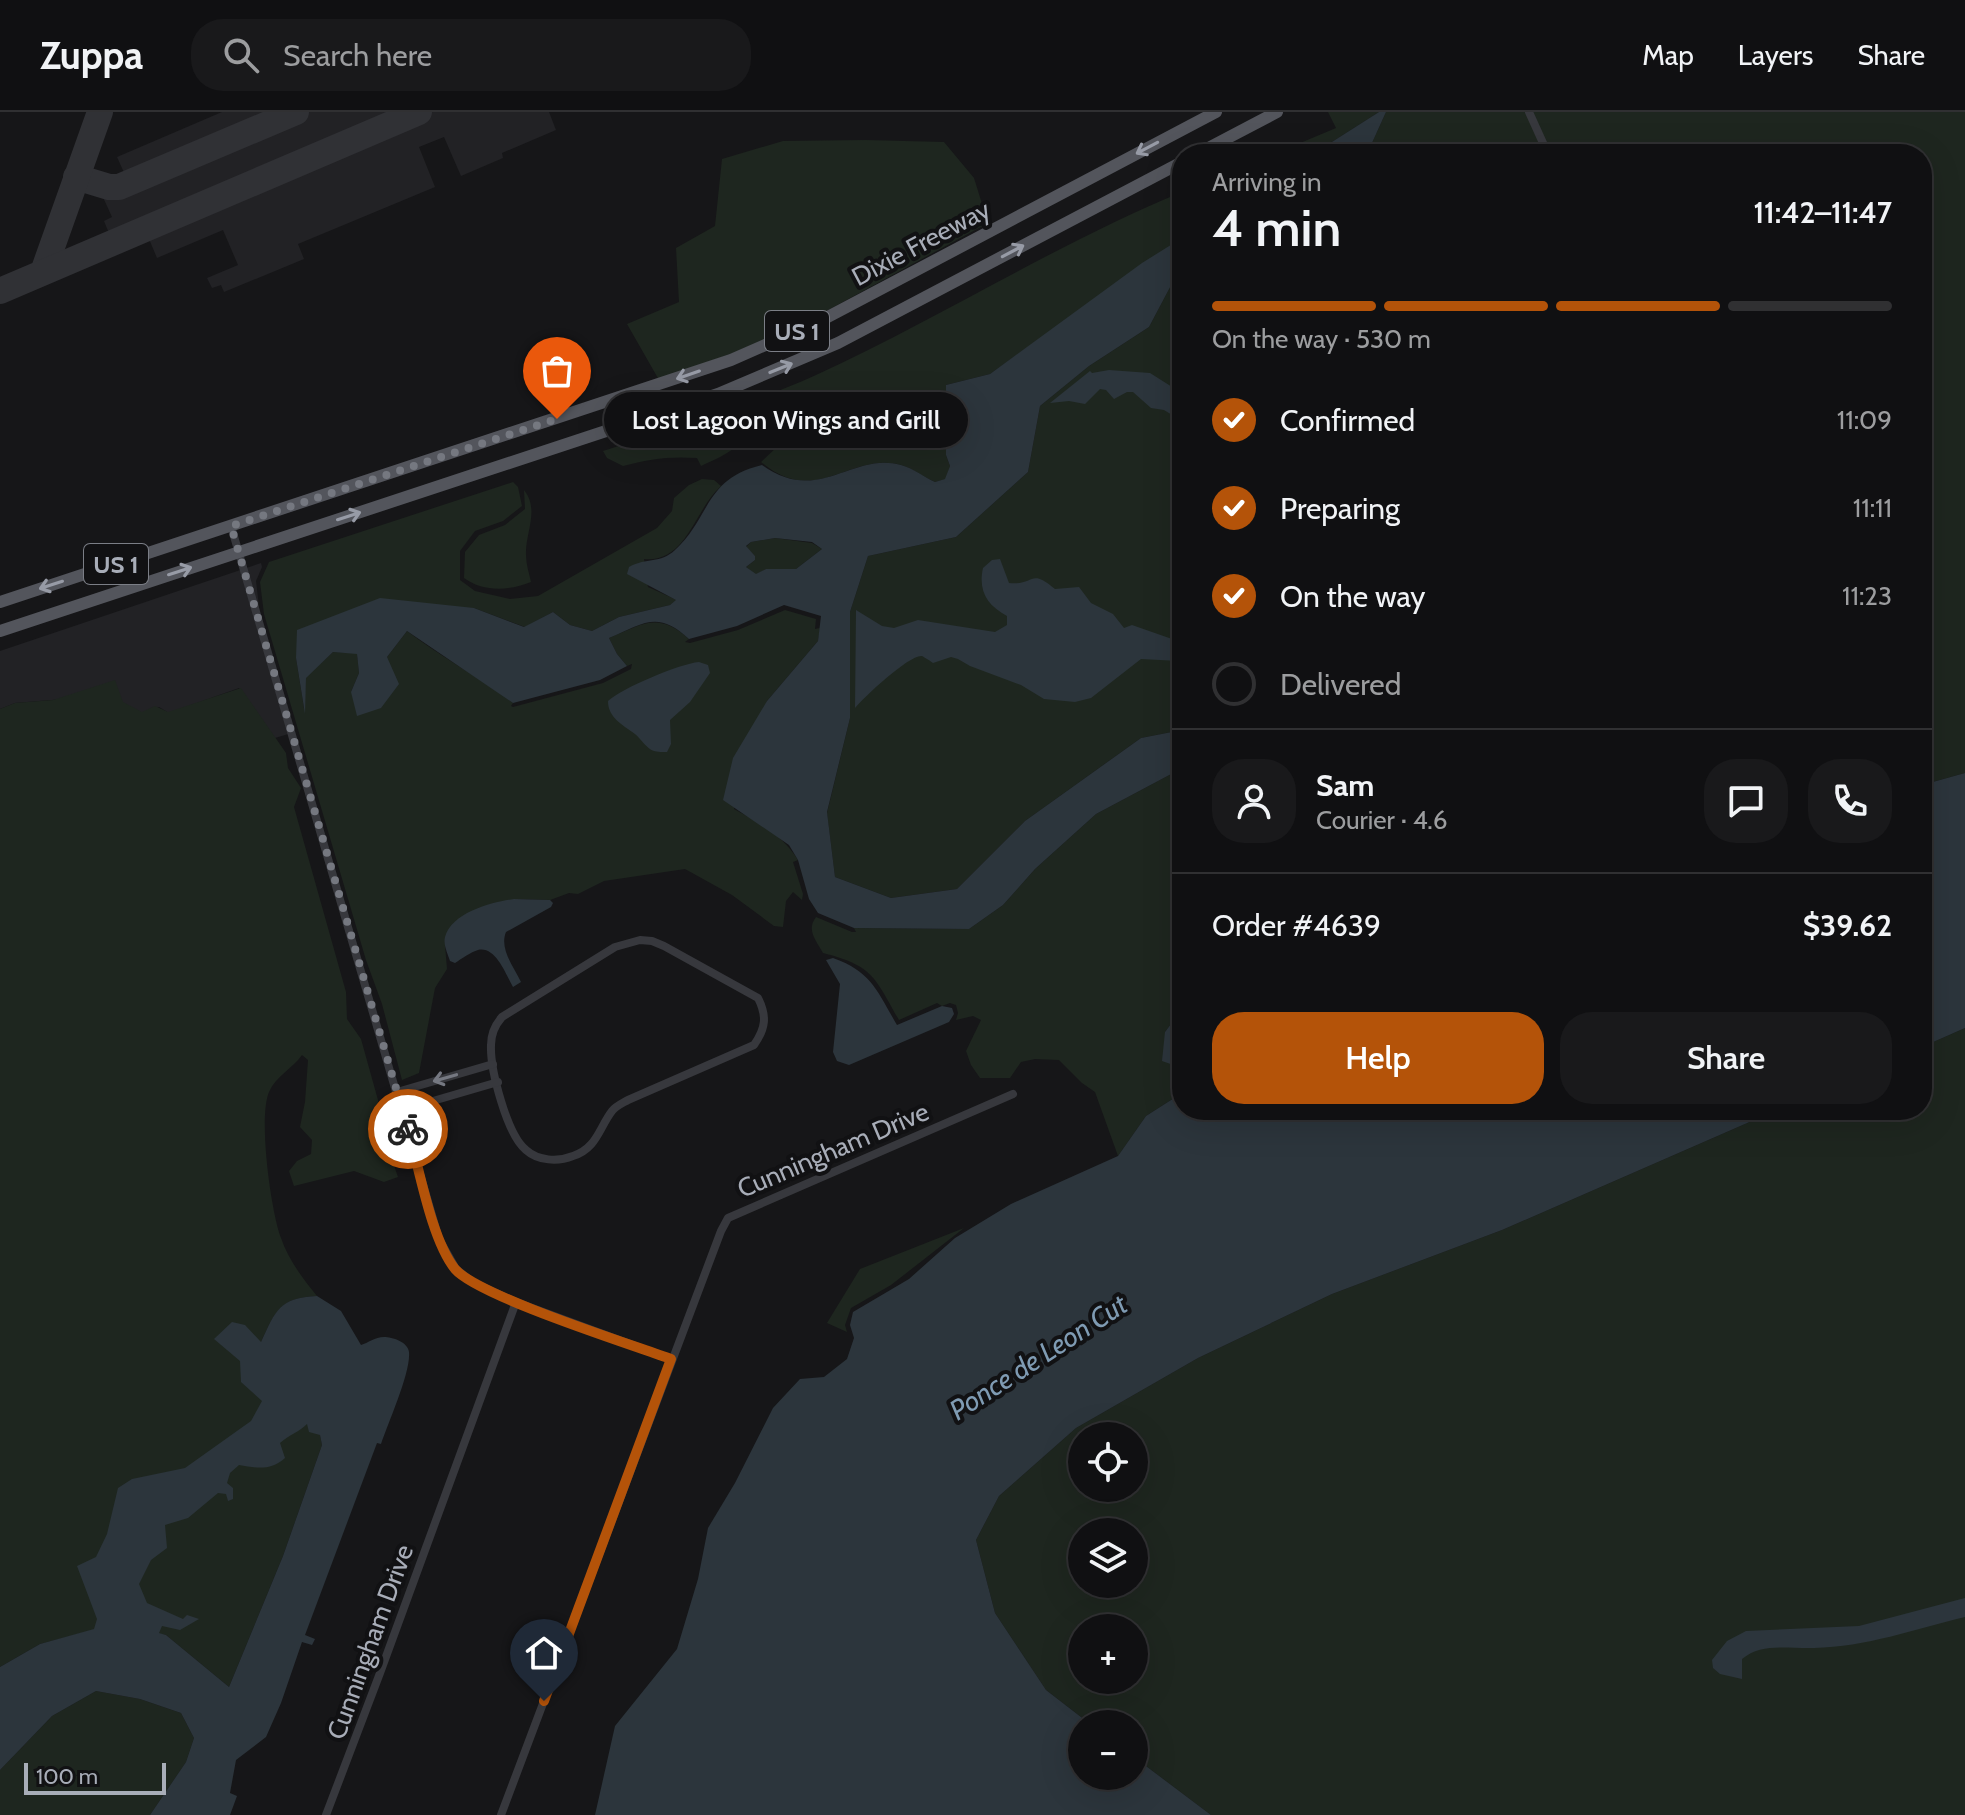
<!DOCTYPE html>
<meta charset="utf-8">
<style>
:root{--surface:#101012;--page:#19191b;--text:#f1f3f6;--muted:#9c9d9f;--line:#303032;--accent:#b45309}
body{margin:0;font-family:Cabin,sans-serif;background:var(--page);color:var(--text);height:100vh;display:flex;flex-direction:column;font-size:30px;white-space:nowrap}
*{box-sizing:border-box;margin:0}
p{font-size:26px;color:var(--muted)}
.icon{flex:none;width:44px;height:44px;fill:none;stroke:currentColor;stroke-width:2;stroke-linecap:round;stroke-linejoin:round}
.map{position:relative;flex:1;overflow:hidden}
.panel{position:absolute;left:1172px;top:32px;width:760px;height:976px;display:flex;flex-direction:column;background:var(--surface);border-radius:32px;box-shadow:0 8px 32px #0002,0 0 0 2px var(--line)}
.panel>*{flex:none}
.buttons{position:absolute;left:1068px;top:1310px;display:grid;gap:16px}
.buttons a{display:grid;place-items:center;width:80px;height:80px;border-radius:50%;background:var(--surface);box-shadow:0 8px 32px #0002,0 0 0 2px var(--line);font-size:40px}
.scale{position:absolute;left:24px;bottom:20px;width:142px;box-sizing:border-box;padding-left:8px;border:4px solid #a8adb8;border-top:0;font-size:22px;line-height:28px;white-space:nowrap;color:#a8adb8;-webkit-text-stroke:6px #111113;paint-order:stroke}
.pin{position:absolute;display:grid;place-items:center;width:68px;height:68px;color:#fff;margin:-82px -34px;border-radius:50% 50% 50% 0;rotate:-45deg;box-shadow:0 0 8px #0007}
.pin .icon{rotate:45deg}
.courier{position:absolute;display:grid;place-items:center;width:80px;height:80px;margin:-40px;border:6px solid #b45309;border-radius:50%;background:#fff;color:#222;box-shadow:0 2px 10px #0007}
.bubble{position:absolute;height:56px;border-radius:28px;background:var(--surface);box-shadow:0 8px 32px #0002,0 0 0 2px var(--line);font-size:26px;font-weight:600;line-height:56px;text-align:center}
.overview em{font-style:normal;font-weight:600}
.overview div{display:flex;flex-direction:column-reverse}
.overview{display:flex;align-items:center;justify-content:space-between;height:136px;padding:0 40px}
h1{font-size:52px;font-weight:600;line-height:60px}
.bar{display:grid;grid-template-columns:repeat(4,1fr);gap:12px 8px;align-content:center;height:96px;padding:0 40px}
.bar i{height:10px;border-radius:6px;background:var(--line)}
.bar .on{background:var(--accent)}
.bar p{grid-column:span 4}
.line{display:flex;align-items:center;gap:20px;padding:0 40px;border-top:2px solid var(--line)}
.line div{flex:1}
.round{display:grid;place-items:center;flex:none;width:84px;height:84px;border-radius:32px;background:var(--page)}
ol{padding:0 40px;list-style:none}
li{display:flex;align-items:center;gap:24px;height:88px}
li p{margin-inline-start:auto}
li .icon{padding:8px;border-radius:50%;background:var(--accent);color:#fff;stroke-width:4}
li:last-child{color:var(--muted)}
li i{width:44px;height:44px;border:4px solid var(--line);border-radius:50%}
.button{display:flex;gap:16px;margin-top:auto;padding:16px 40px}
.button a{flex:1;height:92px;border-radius:32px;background:var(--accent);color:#fff;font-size:32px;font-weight:600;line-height:92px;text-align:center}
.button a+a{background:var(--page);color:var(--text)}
header{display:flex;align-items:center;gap:48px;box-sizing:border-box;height:112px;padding:0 40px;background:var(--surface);border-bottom:2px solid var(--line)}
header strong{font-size:38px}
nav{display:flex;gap:44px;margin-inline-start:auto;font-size:28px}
.search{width:560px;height:72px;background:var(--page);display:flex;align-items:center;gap:20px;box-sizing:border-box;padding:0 28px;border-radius:32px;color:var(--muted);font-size:30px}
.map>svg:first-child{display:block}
.built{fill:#222225}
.green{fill:#1e261f;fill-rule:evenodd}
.water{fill:#2c353c;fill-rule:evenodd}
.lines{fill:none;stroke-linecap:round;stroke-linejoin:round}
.taxiway{stroke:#303135;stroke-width:26}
.street{stroke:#37383d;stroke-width:8}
.primary{stroke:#53555c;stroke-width:12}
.oneway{stroke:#979ba6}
.oneway2{stroke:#757881}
.done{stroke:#757880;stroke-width:8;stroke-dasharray:0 14.4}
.route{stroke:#b45309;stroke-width:10}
.labels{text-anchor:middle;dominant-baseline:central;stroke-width:8;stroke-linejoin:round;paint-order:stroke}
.shield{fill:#111113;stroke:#7b7e86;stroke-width:2}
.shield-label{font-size:24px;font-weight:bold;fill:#a8adb8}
.street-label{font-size:26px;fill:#a8adb8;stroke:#111113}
.water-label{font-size:28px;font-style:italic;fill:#7f9bb3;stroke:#111113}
</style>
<header>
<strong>Zuppa</strong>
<div class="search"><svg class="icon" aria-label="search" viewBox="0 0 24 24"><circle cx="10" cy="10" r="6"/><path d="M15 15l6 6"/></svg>Search here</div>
<nav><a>Map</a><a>Layers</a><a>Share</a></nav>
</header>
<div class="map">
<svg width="1965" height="1703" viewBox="0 0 1965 1703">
<rect width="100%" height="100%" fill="#161618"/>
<g class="built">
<polygon points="222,0 549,0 556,18 502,41 503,46 461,64 444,25 419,35 435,75 298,132 304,147 224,180 221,173 212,176 207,166 238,153 223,118 157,146 149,127 117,141 104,109 112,105 102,83 109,75 126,65 117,45"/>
<polygon points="261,451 262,455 256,469 260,503 295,620 275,626 239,576 169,601 159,595 139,602 64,587 15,591 0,597 0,539"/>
</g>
<g class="green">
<polygon points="1328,0 1379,0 1313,42 1274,42 1336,16"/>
<polygon points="1386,0 1965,0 1965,661 1922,673 1922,42 1367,42"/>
<polygon points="866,28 944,30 974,66 988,111 819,203 733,241 659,268 627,212 679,190 676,136 715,114 722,47 783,29"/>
<path d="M1182 80V126L990 262 946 273V343L950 354 946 367 935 370C924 365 912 356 901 353 850 339 816 397 761 350L794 319 789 309 778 300 761 303C747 332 730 341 701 354L697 346C670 344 648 347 623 354L607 346 603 339C675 316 747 294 816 263 940 206 1056 132 1182 80Z"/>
<polygon points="1182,162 1182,618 1141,626 1025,709 957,777 891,786 835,765 827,701 850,606 850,500 868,444 956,425 1028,360 1040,294 1089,254 1149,215 1176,164"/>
<path d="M702 367 714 368 721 374C694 398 687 451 644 447L648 475 677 488 670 493 619 505 592 519 570 513 553 500 525 515 474 496 296 546 304 596 306 565 333 540 357 541 359 561 351 580 387 545 407 519C441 545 479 565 513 591L511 594 513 595 603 571 631 557 632 552 627 554 617 542 609 526C643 512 658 499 689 527L685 530 690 531 738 518 785 498 816 507 815 517 820 516 818 529 767 589 734 697C759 711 783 723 798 748L793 750 803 782 802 788 793 780 786 789 783 815 774 814 732 783 685 757 604 769 578 782 569 781 550 788 515 787 445 833 447 857 435 876 419 961 402 968 382 892 366 848 264 502 260 470 269 450 513 370 518 375 522 394 503 409 475 419 460 439V468L475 479 510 487 538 484 657 416 672 399 674 386 689 373Z"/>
<path d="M524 378C540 398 525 421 526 443 526 452 529 461 531 470 509 479 483 480 464 466L465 440 479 423 505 413 525 397Z"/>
<polygon points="775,426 812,431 822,437 796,457 766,457 756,463 746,455 755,448 755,444 746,435 751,430"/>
<path d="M115 568 123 590 142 600 155 594 168 600 241 576 286 641 288 656 301 676 294 695 346 880 347 907 361 927 378 988 379 1004 388 1024 389 1039 398 1065 384 1070 354 1059 294 1074 289 1059 297 1049 311 1042 312 1028 300 1015 305 990 308 948 302 943C293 956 276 964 269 980 258 1006 271 1099 281 1126 288 1147 303 1167 317 1184 280 1186 276 1198 261 1230L316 1302 322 1333 283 1444 229 1575 166 1523 116 1512 40 1532 0 1555V597L15 591 53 588Z"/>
<path d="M1182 659V897L1165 920 1178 955 1182 952V981L1146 1004 1118 1044 1095 980 1082 971 1059 948 1035 947 1021 950 1010 966H980L971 953 966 939 981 908 973 904 956 908 958 901 956 893 950 891 942 894 937 891 899 908C874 864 873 854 823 841 816 828 806 818 816 805L852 820H856L854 816 969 817 1003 793 1035 757 1096 702 1175 660Z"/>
<path d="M1965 916V1703H1211L1134 1645V1612H1090L1046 1578 995 1501 976 1428 999 1384 1076 1316 1198 1246 1332 1182 1502 1118 1777 998H1922V935ZM1082 1324H1134V1376H1082ZM1082 1420H1134V1472H1082ZM1082 1516H1134V1568H1082Z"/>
<polygon points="964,1116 891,1173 851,1196 845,1213 847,1220 827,1211 860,1157"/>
<polygon points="96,1579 140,1587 181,1601 194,1626 186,1650 150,1703 0,1703 0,1658 52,1604"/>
</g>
<g class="water">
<polygon points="1379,0 1386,0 1367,42 1313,42"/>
<path d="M1182 126V162L1176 164 1149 215 1089 254 1040 294 1028 360 956 425 868 444 850 500V606L827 700 835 765 891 786 957 777 1025 709 1141 626 1182 618V659L1175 660 1096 702 1035 757 1003 793 969 817 854 816 818 801 809 787 798 748 789 733 723 688 733 646 767 589 818 529 821 504 784 493 737 514 689 527C658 498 644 511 609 526L617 542 627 554 600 568 513 591 407 519 387 545 399 572 381 596 357 604 351 580 359 561 357 542 333 540 306 566 305 602 296 546 297 518 380 486 474 496 524 515 553 500 570 513 592 519 619 505 670 493 676 488 627 462 629 455C647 445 660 452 675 438 711 405 704 367 762 353 819 394 852 339 901 353 913 356 924 365 935 370L945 367 950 354 946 343V273L990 262 1142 151ZM775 426 812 430 822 437 796 457H766L756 462 746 455 755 448V444L746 434 751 430Z"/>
<polygon points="1109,258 1150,261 1180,280 1182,309 1164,298 1151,296 1133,280 1127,280 1114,287 1106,278 1100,277 1085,292 1069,289 1050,291 1090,259 1092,261"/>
<path d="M1000 447 1009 471C1035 474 1029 455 1055 477L1079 475 1091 491 1113 502 1124 516 1132 513 1172 527 1182 538 1179 549 1141 547 1091 586 1075 590 1044 587 1021 573 970 554 958 547 951 545 933 551C932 550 924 545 922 544 910 542 864 585 855 596L856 498 882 514 894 516 918 508 995 520 1007 513V504C987 493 978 479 983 456L992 448Z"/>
<path d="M699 550 708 553 710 561 690 590 670 608 671 632 667 640C665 640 656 640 654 639 647 637 641 627 635 622 623 613 608 606 608 589 622 576 679 552 699 550Z"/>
<polygon points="1965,661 1965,916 1922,935 1922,673"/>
<path d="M514 787 550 788 553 791 551 795 506 820C499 837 514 855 521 870L513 875C506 863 496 834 478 838 471 840 461 847 455 851L450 849C448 842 443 833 445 825 452 800 493 790 514 787Z"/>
<path d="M833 846C872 860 877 879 897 913L942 894 952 896 954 902 949 910 849 953 837 949 833 940 840 872 826 848Z"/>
<polygon points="1182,897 1182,952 1179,955 1162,949 1165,920"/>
<polygon points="1182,981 1182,998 1777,998 1502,1118 1332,1182 1198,1246 1076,1316 999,1384 976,1428 995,1501 1046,1578 1090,1612 1082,1612 1082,1664 1134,1664 1134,1645 1211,1703 595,1703 615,1614 677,1537 698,1467 708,1416 735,1371 773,1296 800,1267 824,1265 847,1247 854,1226 850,1213 853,1200 909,1167 955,1126 1011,1092 1118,1044 1146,1004"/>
<path d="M317 1184 341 1199 361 1233C368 1231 375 1225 384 1225 392 1225 408 1230 409 1240 411 1260 388 1311 381 1332L377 1331 305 1523 315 1527 312 1533 302 1530 281 1591 266 1625 236 1648 230 1681 237 1684 230 1703H150L186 1650 194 1626 181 1601 140 1587 96 1579 52 1604 0 1658V1555L40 1532 94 1517 97 1507 77 1454 96 1445 107 1422 118 1376 132 1367 185 1356 251 1309 262 1289 241 1270 240 1249 214 1227 232 1210 245 1213 261 1230C276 1198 279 1186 317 1184ZM307 1312 309 1320 320 1323 322 1333 283 1444 229 1575 166 1523 159 1521 162 1514 180 1518 199 1507 187 1503 183 1507 147 1491 139 1472 151 1448 167 1436 165 1413 188 1406 218 1381 226 1382 228 1389 233 1387V1376L227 1371 230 1361 239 1353C256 1356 271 1359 285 1346L280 1331C289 1323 299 1320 307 1312Z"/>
<path d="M1965 1486V1505C1915 1517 1866 1535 1814 1536 1789 1537 1762 1530 1742 1547V1567L1720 1562 1713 1556 1712 1548 1727 1529 1746 1519 1859 1514Z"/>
</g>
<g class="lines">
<g class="taxiway">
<polyline points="76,65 109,75 119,75 296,0"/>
<polyline points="43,160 100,0"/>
<polyline points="0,179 419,0"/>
</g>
<g class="street">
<polyline points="1529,0 1548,42"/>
<polyline points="231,414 439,1127 456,1157 474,1171 516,1190 671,1247"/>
<path d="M640 828 652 829 664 834 758 886C767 904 766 916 754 933L628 988C623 991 616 994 612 999 599 1016 597 1036 573 1044 558 1050 538 1049 526 1038 507 1023 490 957 491 933 491 922 495 913 502 905L615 835Z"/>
<polyline points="397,980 493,952"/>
<polyline points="402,998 498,970"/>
<polyline points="326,1703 380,1561 516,1190"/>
<polyline points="501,1703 721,1119 728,1106 1013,982"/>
</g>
<g class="primary">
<polyline points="1197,42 1277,0"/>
<polyline points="0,490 731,248 822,208 1216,0"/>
<polyline points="0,519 718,282 838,231 1182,50"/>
</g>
</g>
<defs><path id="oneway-shaft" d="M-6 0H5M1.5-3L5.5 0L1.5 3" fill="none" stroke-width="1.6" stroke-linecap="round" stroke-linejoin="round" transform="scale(2)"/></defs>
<g class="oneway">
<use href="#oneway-shaft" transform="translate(1147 36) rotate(152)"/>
<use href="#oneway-shaft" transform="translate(1013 139) rotate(-28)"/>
<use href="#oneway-shaft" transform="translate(781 256) rotate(-22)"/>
<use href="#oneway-shaft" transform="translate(688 263) rotate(161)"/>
<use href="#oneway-shaft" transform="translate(349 404) rotate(-18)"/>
<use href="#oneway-shaft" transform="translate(180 459) rotate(-18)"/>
<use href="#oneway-shaft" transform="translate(51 473) rotate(162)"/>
</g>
<use class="oneway2" href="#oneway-shaft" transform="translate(445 966) rotate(164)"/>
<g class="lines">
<polyline class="done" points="408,1017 231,414 557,307"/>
<path class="route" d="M408 1017C419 1055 431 1127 455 1157 478 1184 630 1232 671 1247L544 1589"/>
</g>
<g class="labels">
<g class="shield">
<rect x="765" y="199" width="64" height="40" rx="6"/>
<rect x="84" y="432" width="64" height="40" rx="6"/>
</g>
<g class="shield-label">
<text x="797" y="219">US 1</text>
<text x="116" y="452">US 1</text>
</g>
<g class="street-label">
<text transform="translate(921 131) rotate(-28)">Dixie Freeway</text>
<text transform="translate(833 1038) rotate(-23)">Cunningham Drive</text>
<text transform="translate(370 1530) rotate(-70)">Cunningham Drive</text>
</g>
<g class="water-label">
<text transform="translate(1038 1245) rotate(-33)">Ponce de Leon Cut</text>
</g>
</g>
</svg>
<div class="buttons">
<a><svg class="icon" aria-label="locate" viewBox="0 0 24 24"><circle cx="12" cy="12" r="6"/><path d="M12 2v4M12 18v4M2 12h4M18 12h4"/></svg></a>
<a><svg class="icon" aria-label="layers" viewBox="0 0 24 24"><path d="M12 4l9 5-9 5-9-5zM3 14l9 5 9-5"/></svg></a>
<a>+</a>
<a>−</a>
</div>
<div class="scale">100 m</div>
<div class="pin" style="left:557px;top:307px;background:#ea580c"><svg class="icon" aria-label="bag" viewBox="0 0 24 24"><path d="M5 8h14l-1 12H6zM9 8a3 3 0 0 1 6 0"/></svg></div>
<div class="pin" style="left:544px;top:1589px;background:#1f2937"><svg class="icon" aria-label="home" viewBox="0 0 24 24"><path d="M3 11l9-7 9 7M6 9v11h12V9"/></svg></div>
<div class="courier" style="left:408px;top:1017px"><svg class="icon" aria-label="bike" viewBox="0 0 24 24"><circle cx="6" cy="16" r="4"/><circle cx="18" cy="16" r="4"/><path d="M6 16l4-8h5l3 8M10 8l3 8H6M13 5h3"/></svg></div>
<div class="bubble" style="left:604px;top:280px;width:364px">Lost Lagoon Wings and Grill</div>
<section class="panel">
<div class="overview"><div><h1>4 min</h1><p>Arriving in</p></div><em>11:42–11:47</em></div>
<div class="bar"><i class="on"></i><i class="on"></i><i class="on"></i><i></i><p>On the way · 530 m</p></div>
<ol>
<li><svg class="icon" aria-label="check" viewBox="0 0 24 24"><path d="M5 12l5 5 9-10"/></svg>Confirmed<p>11:09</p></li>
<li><svg class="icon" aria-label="check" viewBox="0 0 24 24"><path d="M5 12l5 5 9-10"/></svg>Preparing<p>11:11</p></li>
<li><svg class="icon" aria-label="check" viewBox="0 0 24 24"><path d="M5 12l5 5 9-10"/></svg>On the way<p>11:23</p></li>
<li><i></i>Delivered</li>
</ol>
<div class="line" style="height:144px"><a class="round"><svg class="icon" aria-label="person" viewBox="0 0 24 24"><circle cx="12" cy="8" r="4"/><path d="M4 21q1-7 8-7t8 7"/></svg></a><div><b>Sam</b><p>Courier · 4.6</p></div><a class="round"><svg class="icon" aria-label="chat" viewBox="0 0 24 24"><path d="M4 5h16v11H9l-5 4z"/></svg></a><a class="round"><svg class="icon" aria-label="phone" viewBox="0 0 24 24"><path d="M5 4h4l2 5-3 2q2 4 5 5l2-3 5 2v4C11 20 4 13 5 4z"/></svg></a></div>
<div class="line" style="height:104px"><div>Order #4639</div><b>$39.62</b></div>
<div class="button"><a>Help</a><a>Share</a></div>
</section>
</div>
